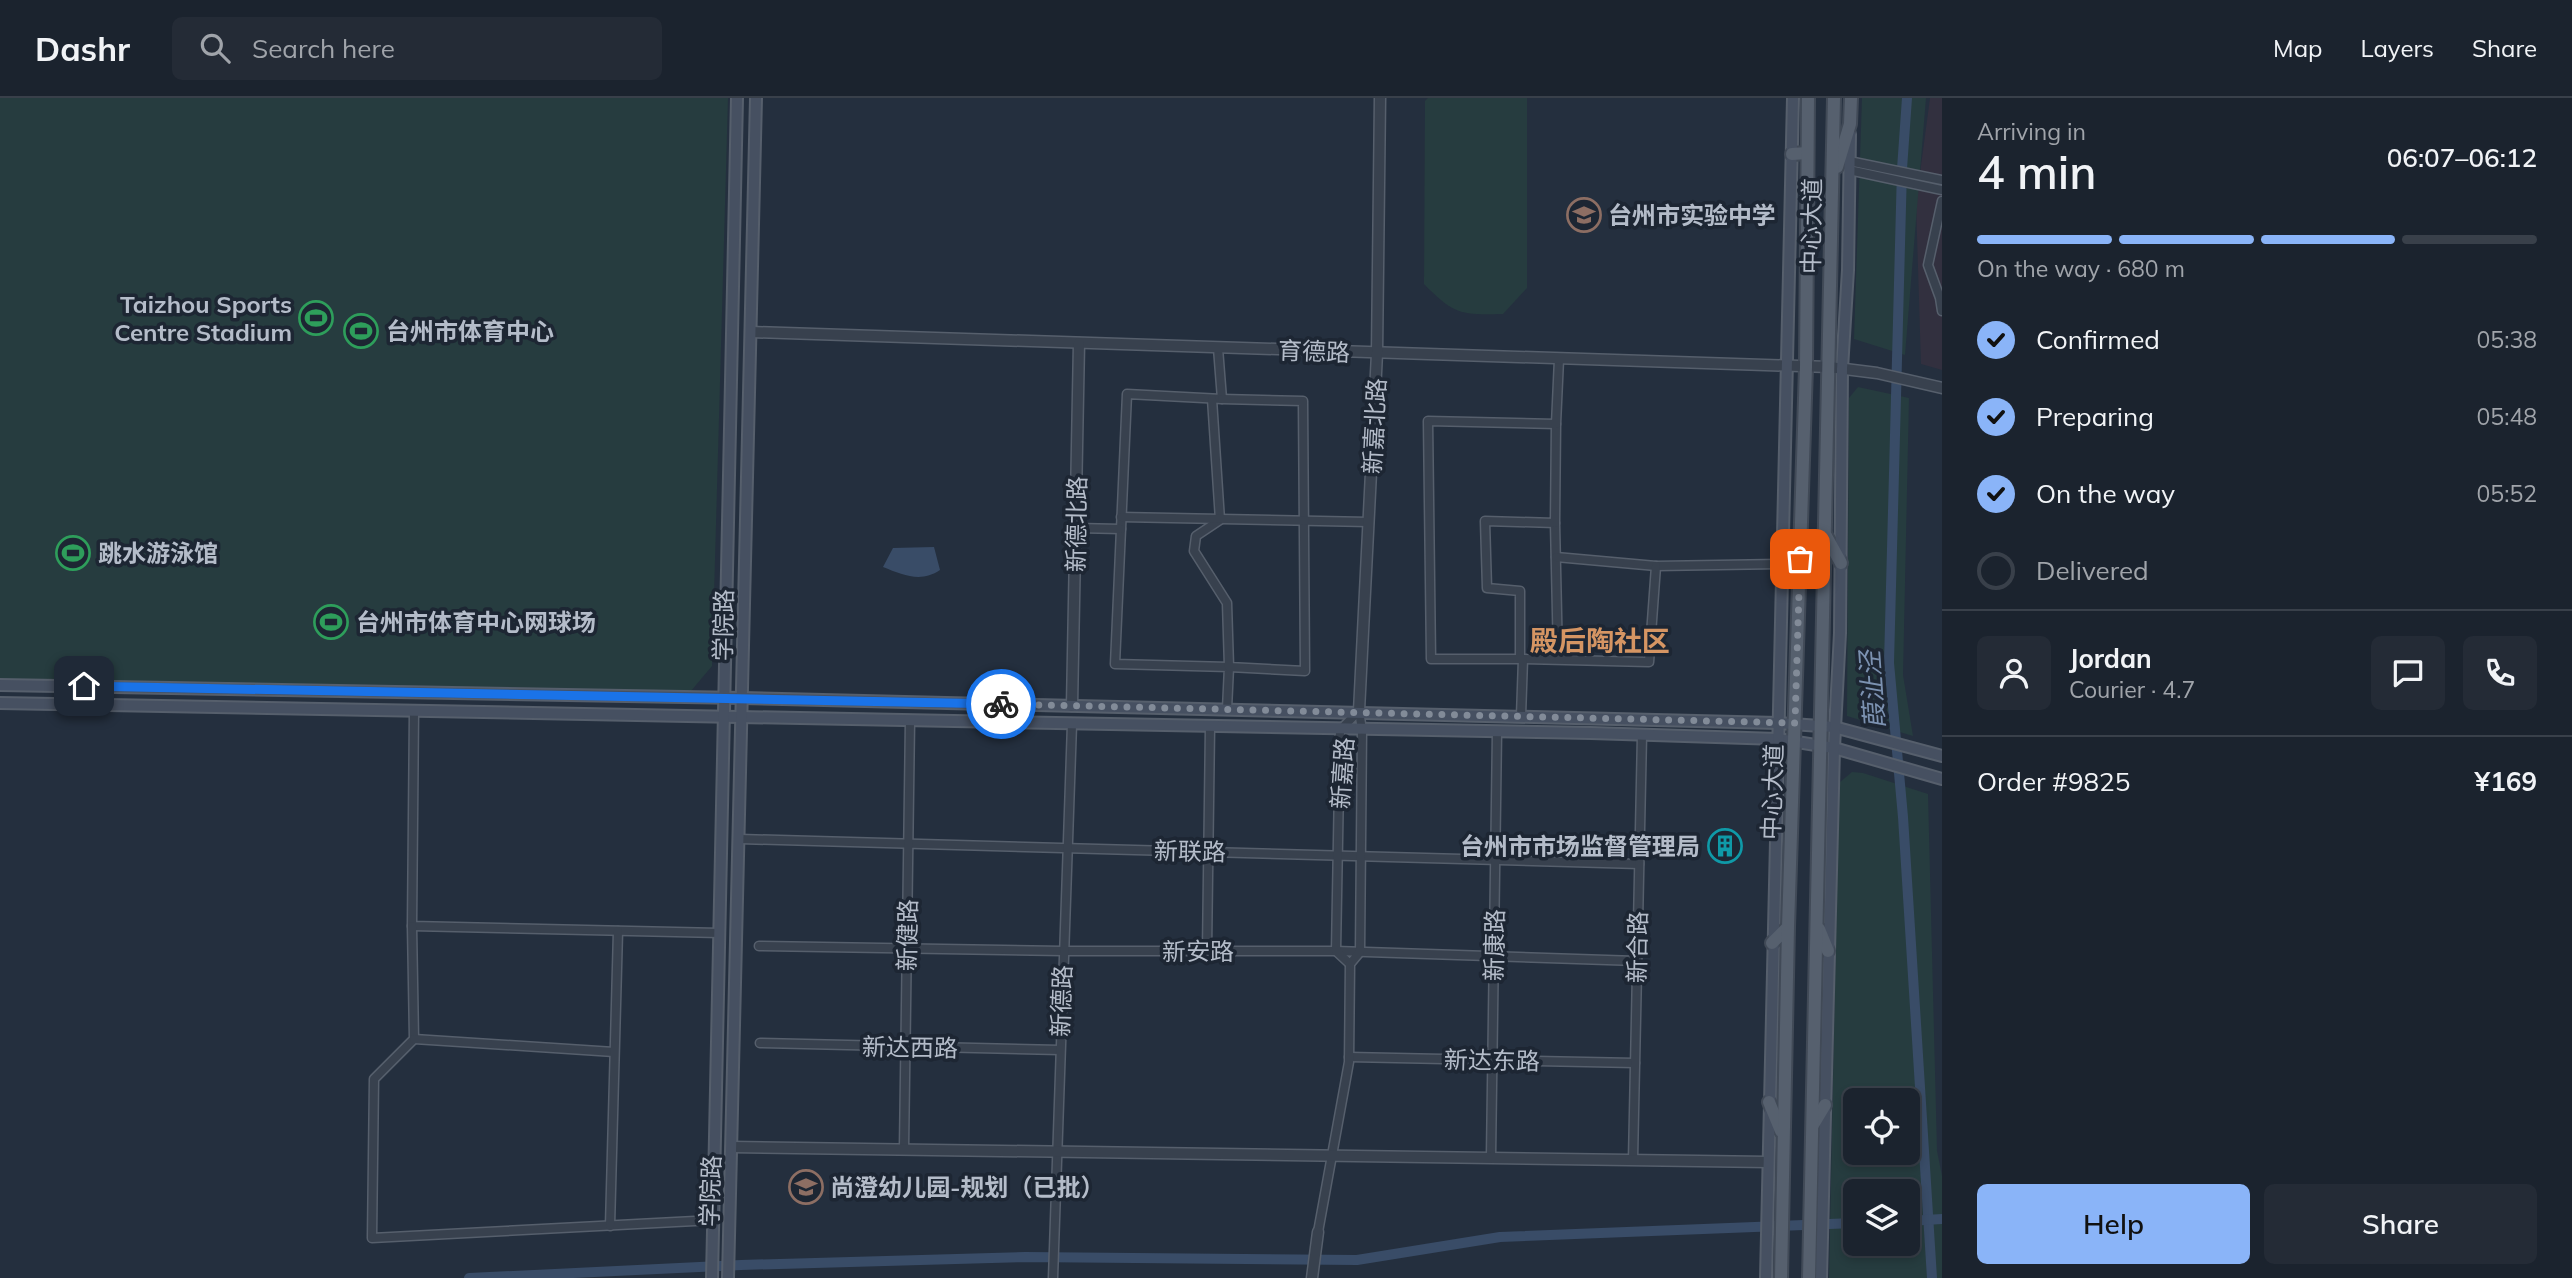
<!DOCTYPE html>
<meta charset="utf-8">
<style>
:root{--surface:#1b232e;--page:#242b36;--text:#f1f3f6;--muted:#a0a4aa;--line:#39404a;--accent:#8ab4f8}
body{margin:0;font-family:Mulish,"Noto Sans SC",sans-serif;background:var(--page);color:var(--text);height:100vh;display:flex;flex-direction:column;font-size:26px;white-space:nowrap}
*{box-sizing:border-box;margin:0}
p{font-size:23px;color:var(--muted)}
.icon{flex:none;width:38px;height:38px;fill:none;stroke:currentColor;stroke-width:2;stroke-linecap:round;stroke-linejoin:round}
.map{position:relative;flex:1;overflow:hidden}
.side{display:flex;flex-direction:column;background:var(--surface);width:630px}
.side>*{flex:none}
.buttons{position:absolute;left:1843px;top:990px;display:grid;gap:14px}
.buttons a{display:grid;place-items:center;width:77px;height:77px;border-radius:10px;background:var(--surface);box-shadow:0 4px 10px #0003,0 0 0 2px var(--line);font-size:35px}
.pin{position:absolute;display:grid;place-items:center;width:60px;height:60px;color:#fff;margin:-30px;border-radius:14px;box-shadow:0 4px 10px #0006}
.courier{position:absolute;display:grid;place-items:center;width:70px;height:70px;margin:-35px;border:5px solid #1a73e8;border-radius:50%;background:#fff;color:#222;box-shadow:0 2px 9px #0007}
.headline em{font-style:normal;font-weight:600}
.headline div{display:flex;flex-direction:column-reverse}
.headline{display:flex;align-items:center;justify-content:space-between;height:119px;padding:0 35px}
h1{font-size:46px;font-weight:600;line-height:52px}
.bar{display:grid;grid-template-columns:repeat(4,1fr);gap:10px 7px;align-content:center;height:84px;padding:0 35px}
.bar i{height:9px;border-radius:5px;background:var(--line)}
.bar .on{background:var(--accent)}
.bar p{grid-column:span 4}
.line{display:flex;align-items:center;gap:18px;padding:0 35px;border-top:2px solid var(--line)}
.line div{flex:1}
.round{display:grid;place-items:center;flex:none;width:74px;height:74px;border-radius:10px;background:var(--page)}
ol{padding:0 35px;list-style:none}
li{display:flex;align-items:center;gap:21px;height:77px}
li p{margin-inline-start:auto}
li .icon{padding:7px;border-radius:50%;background:var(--accent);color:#111;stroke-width:4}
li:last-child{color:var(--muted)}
li i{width:38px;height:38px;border:4px solid var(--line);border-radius:50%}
.primary-button{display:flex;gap:14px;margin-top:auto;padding:14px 35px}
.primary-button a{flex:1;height:80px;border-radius:10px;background:var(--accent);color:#111;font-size:28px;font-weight:600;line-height:80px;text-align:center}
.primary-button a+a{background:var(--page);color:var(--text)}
header{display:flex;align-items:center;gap:42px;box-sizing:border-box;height:98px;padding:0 35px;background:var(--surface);border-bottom:2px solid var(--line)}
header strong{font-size:33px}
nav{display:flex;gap:38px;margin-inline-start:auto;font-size:24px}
.search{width:490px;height:63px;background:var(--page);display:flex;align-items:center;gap:18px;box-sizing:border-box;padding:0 24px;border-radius:10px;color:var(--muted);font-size:26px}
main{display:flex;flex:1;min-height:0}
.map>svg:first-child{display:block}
.medical{fill:#32303f}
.green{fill:#263c3f;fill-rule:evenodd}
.water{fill:#394c67}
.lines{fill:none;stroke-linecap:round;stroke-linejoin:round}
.canal{stroke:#394c67;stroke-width:10}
.minor-casing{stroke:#565f6c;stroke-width:11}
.tertiary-casing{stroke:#565f6c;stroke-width:13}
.secondary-casing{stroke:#565f6c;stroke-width:14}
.primary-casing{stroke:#414a57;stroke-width:16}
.minor{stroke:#38414e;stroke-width:8}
.tertiary{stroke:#38414e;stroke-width:10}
.secondary{stroke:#465061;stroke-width:10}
.primary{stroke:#56606e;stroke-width:12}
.done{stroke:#828b98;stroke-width:7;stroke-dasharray:0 12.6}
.route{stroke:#1a73e8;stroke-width:9}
.labels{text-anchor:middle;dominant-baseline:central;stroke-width:7;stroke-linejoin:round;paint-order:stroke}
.poi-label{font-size:24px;font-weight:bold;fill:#b4bcc9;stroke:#1d2633;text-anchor:start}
.street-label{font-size:24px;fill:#b4bcc9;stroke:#1d2633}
.water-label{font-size:26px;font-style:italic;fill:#7c92b1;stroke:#1d2633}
.quarter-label{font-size:28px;font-weight:bold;fill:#d59563;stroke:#1d2633}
</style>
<header>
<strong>Dashr</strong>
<div class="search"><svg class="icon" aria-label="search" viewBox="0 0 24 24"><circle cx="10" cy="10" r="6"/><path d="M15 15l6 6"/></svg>Search here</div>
<nav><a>Map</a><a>Layers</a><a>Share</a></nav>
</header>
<main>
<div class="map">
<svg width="1942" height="1180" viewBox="0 0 1942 1180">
<rect width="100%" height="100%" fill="#242f3e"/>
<polygon class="medical" points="1930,0 1942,0 1942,272 1921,266 1916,105"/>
<g class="green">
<polygon points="0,0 728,0 712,568 680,606 0,586"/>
<path d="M1428 0H1527V190L1503 216C1462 217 1454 217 1424 186L1425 3Z"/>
<polygon points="1862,0 1926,0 1905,257 1854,241"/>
<polygon points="1858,289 1909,300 1903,577 1913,638 1847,618 1849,300"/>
<path d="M1852 674 1863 675 1928 696 1937 1053 1942 1078V1180H1829L1839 685ZM1855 1003H1908V1055H1855ZM1855 1094H1908V1146H1855Z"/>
</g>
<path class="water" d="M934 449 940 472C921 485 903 477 883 469L893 450Z"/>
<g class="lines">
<g class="canal">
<polyline points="1907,0 1902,71 1889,565 1903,719 1932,1180"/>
<polyline points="1908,1123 1942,1121"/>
<polyline points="469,1180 741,1167 1025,1159 1357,1162 1500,1139 1855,1125"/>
</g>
<g class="minor-casing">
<g id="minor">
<polyline points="1849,63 1942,82"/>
<polyline points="1849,72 1942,92"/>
<polyline points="1942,103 1928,167 1940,200 1942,213"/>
<polyline points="1218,250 1222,301 1127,296 1115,566 1229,569 1227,611"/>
<polyline points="1212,301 1220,422 1196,438 1194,453 1227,505 1229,569 1305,573 1303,303 1222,301"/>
<polyline points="1121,419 1369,424"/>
<polyline points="1555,425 1558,561"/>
<polyline points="1076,430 1121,431"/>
<polyline points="1556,459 1656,468 1783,466"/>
<polyline points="1520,561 1520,493 1487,490 1485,423 1555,425 1556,326"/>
<polyline points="1523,561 1649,564 1656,468"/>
<polyline points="414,613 412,828 720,835"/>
<polyline points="1521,618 1523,561 1431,561 1428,323 1556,326 1559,261"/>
<polyline points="740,741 1639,766"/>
<polyline points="412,828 414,941 374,981 372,1140 714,1122"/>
<polyline points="759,848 1063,853 1336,853 1637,863"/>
<polyline points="1207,853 1210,629"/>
<polyline points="1350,866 1336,853 1340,632 1359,613"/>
<polyline points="414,941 614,954"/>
<polyline points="760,945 1060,952"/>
<polyline points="1349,959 1635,965"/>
<polyline points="904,1051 910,623"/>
<polyline points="1491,1059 1497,634"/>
<polyline points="1633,1062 1642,637"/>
<polyline points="610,1128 618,833"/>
<polyline points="1318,1134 1349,964 1350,866 1360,854 1362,632 1359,613"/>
<polyline points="1053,1180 1072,626"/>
</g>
</g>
<g class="tertiary-casing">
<g id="tertiary">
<polyline points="751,234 1829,269 1877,275 1942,290"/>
<polyline points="1072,608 1079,245"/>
<polyline points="1359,613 1377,255 1380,0"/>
<polyline points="732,1049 1768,1064"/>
<polyline points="1312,1180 1318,1134"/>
</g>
</g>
<g class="secondary-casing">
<g id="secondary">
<polyline points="0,587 743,600 1778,625 1834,629 1942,658"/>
<polyline points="0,605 1591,635 1778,641 1834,650 1942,681"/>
<polyline points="712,1180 737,0"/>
<polyline points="728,1180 756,0"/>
<polyline points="1766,1180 1793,0"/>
<polyline points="1821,1180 1834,650 1840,535 1842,271 1848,172 1850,36"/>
</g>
</g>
<g class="primary-casing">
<g id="primary">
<polyline points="1792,56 1807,55"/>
<polyline points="1837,69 1850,26 1851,0"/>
<polyline points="1784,438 1800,461"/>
<polyline points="1826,438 1841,465"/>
<polyline points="1819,831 1828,853"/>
<polyline points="1772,845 1788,829"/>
<polyline points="1769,1004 1781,1033"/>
<polyline points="1813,1027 1825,1007"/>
<polyline points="1781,1180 1788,829 1806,269 1808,0"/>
<polyline points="1809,1180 1834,0"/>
</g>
</g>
<use href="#minor" class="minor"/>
<use href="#tertiary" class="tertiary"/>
<use href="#secondary" class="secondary"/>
<use href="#primary" class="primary"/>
</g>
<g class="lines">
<polyline class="done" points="1001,606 1795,625 1800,461"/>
<polyline class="route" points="84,588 1001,606"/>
</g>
<defs>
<g id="school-ring" transform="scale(1.75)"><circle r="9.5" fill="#1d2633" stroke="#8d6e63" stroke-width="1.5"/><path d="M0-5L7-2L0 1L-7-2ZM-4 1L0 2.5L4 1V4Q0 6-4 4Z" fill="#8d6e63"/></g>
<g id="stadium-ring" transform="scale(1.75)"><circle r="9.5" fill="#1d2633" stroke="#2e9e5b" stroke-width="1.5"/><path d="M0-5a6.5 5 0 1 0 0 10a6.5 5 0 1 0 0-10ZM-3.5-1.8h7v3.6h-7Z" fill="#2e9e5b"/></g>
<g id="building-ring" transform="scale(1.75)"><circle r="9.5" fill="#1d2633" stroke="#0f9aa8" stroke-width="1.5"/><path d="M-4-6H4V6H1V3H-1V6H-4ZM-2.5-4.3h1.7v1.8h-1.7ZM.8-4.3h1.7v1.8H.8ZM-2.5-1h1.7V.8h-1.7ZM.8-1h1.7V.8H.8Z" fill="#0f9aa8"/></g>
</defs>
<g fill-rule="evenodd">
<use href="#school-ring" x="1584" y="117"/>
<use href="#stadium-ring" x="316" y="220"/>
<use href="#stadium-ring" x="361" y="233"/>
<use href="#stadium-ring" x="73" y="455"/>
<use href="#stadium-ring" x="331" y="524"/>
<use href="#building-ring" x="1725" y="748"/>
<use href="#school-ring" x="806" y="1089"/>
</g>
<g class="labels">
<g class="poi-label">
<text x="1608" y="117">台州市实验中学</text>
<text x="292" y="206" text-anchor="end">Taizhou Sports<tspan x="292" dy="28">Centre Stadium</tspan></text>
<text x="386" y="233">台州市体育中心</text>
<text x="98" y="455">跳水游泳馆</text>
<text x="356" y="524">台州市体育中心网球场</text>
<text x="1700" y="748" text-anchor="end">台州市市场监督管理局</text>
<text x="830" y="1089">尚澄幼儿园-规划（已批）</text>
</g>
<g class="street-label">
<text transform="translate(1811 128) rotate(-89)">中心大道</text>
<text transform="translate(1314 253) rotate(2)">育德路</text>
<text transform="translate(1374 328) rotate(-87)">新嘉北路</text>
<text transform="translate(1076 426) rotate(-89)">新德北路</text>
<text transform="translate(723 527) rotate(-89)">学院路</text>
<text transform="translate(1342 675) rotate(-86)">新嘉路</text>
<text transform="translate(1772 694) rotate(-88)">中心大道</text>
<text transform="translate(1190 753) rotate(1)">新联路</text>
<text transform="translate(907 837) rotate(-89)">新健路</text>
<text transform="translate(1494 847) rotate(-89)">新康路</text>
<text transform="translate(1637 849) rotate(-89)">新合路</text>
<text x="1198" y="853">新安路</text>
<text transform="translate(1061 903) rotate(-88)">新德路</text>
<text transform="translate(910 949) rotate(1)">新达西路</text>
<text transform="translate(1492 962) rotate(1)">新达东路</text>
<text transform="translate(710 1093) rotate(-88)">学院路</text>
</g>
<g class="water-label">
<text transform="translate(1872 592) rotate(-94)">葭沚泾</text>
</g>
<g class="quarter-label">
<text x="1600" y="542">殿后陶社区</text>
</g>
</g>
</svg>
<div class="buttons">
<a><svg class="icon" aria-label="locate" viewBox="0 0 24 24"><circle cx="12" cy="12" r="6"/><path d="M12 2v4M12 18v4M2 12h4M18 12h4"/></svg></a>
<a><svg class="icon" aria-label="layers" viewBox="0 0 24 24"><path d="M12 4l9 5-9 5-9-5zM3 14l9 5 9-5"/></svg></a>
</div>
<div class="pin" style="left:1800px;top:461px;background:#ea580c"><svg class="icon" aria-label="bag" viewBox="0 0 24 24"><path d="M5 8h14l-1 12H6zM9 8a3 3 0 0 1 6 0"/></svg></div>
<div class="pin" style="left:84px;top:588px;background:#1f2937"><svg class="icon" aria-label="home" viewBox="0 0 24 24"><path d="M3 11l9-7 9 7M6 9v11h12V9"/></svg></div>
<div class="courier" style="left:1001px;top:606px"><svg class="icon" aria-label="bike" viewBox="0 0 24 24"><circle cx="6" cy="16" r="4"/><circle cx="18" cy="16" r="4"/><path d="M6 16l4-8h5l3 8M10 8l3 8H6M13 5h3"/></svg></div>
</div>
<section class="side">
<div class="headline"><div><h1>4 min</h1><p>Arriving in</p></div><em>06:07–06:12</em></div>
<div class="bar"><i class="on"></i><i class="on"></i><i class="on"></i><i></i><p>On the way · 680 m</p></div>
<ol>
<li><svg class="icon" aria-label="check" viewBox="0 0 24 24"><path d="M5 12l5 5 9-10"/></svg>Confirmed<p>05:38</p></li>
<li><svg class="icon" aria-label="check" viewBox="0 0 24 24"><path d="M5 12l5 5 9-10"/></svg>Preparing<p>05:48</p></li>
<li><svg class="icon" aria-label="check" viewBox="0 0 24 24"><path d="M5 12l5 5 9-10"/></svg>On the way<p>05:52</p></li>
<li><i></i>Delivered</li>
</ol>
<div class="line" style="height:126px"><a class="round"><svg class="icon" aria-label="person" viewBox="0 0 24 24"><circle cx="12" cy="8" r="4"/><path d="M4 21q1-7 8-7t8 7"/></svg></a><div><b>Jordan</b><p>Courier · 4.7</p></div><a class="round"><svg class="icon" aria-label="chat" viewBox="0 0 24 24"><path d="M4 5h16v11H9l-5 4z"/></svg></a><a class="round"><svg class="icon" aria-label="phone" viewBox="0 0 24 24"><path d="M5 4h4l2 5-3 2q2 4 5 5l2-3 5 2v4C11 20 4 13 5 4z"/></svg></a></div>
<div class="line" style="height:91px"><div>Order #9825</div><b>¥169</b></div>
<div class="primary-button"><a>Help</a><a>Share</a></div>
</section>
</main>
